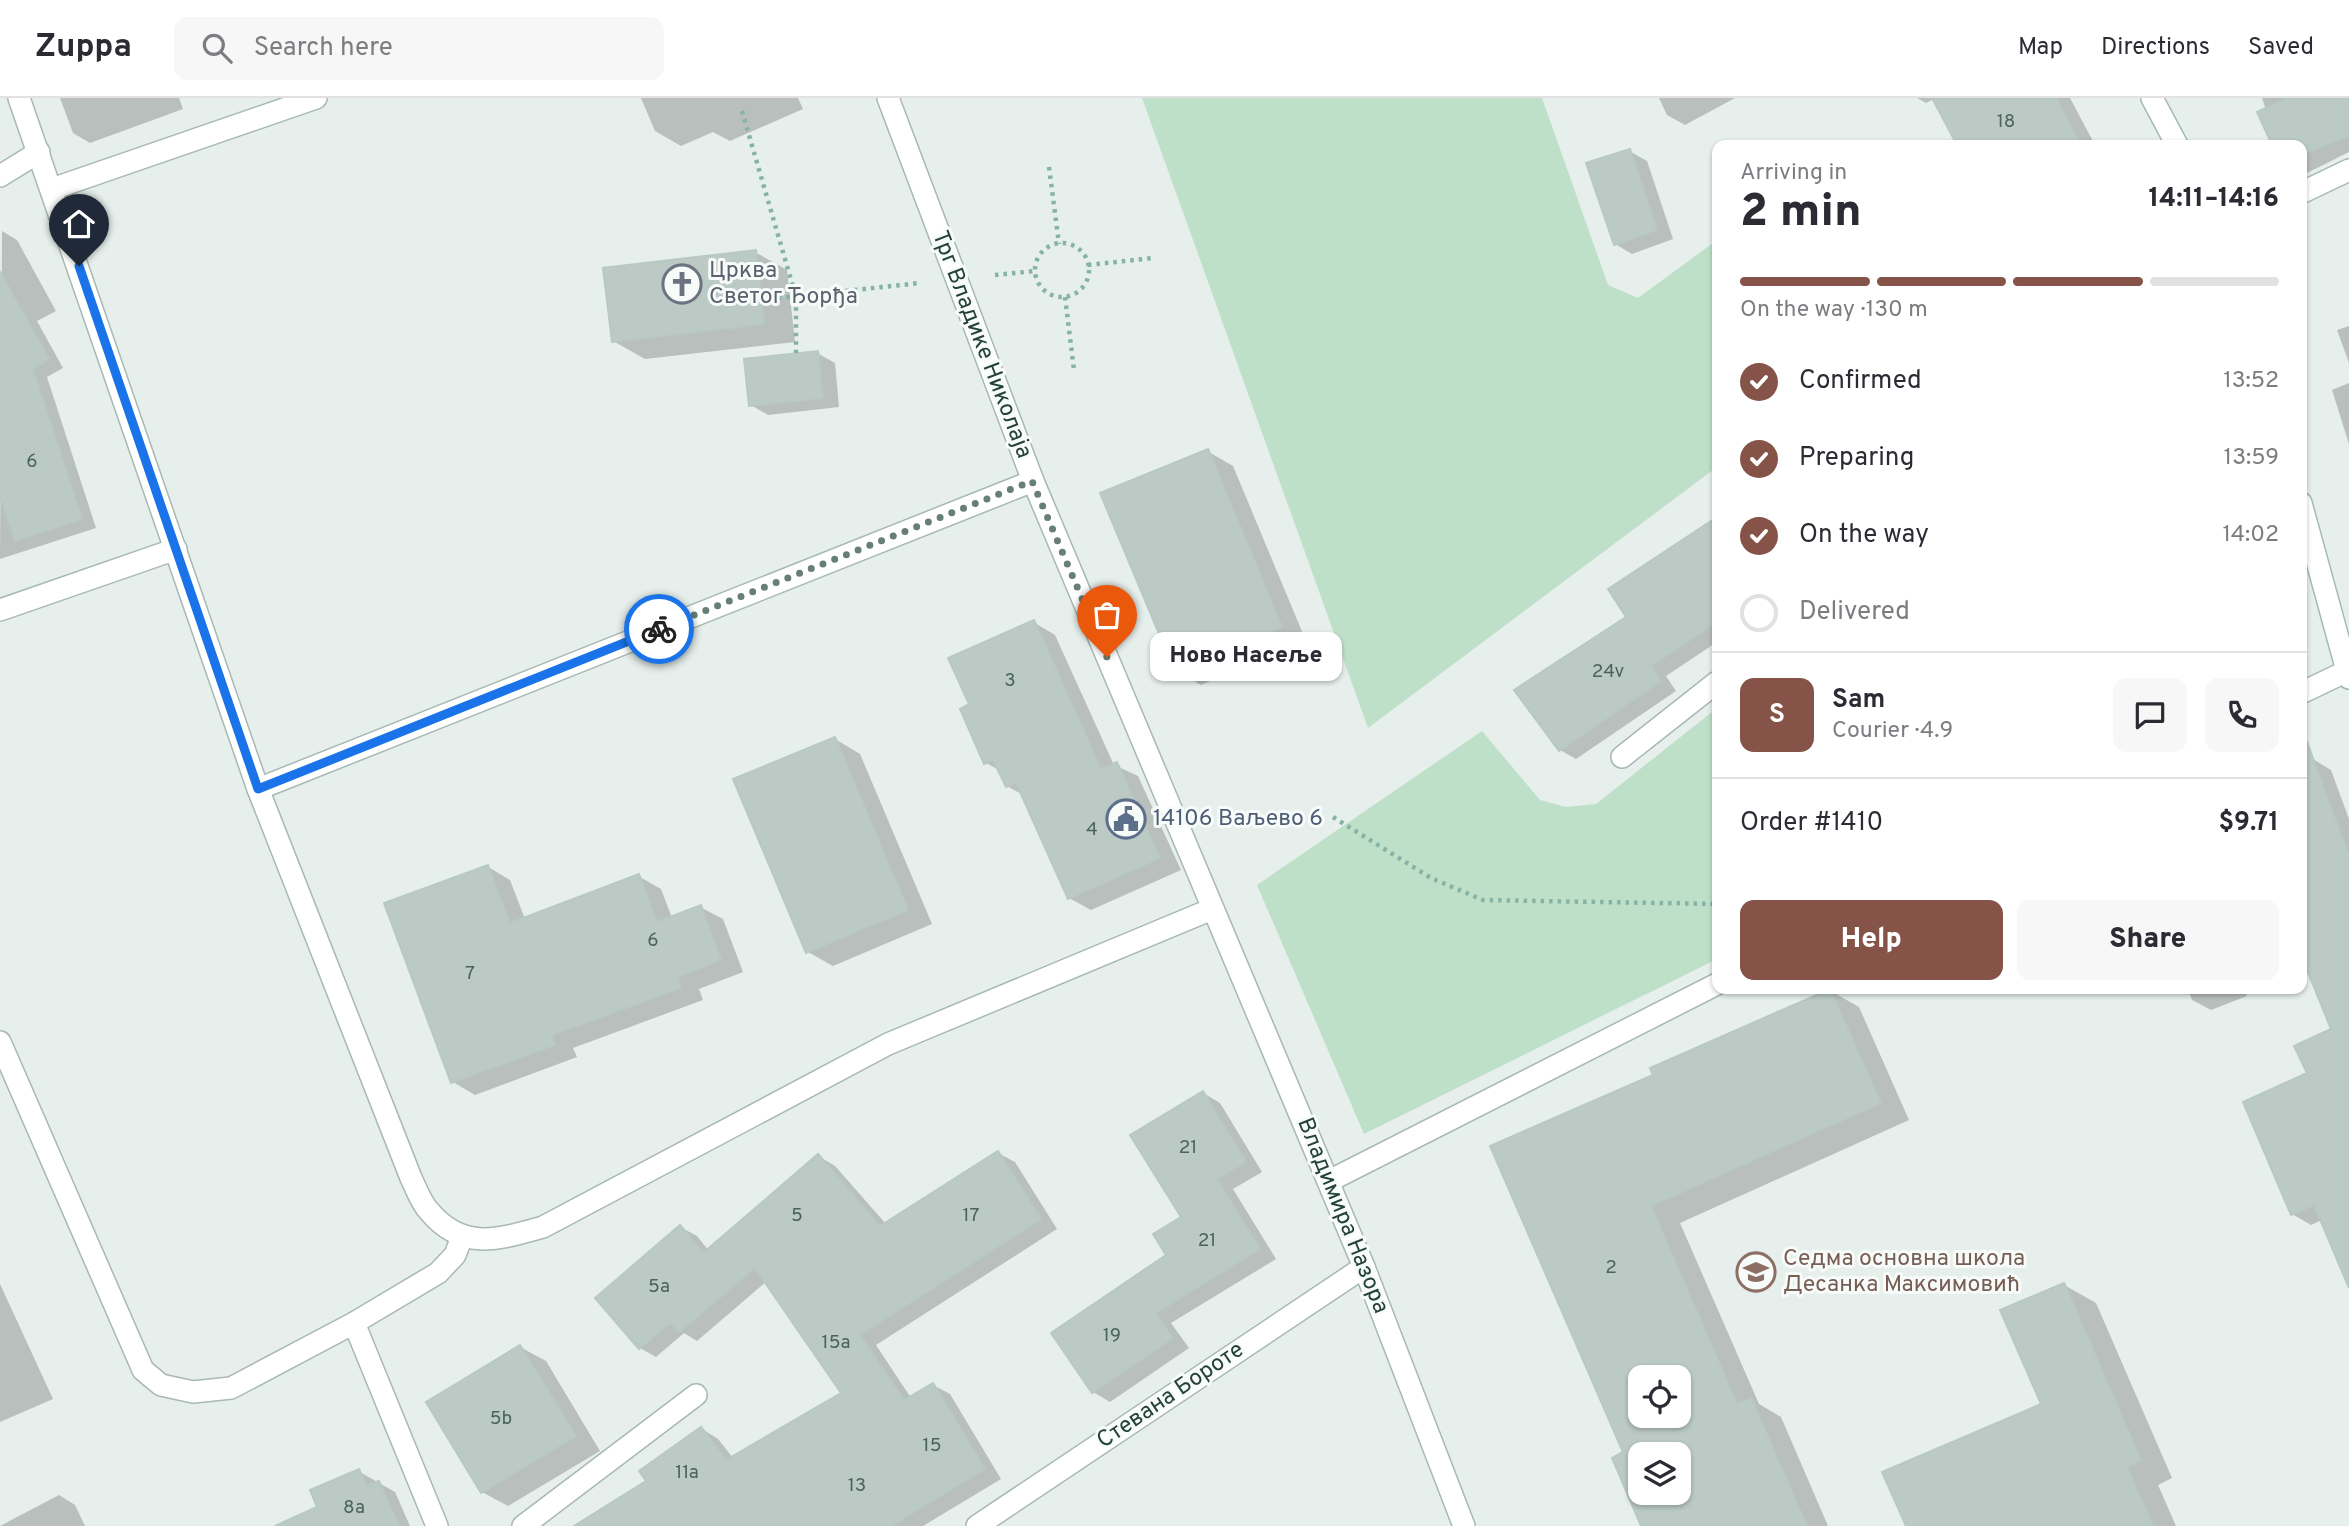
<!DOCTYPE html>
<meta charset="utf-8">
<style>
:root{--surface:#fff;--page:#f7f7f7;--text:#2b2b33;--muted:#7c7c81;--line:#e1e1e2;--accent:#855347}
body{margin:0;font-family:Overpass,sans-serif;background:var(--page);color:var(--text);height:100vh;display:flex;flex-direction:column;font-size:26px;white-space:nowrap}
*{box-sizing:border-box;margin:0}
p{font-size:23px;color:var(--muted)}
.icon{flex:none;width:38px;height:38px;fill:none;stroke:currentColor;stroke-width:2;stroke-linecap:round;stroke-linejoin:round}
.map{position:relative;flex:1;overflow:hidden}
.sheet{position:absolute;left:1712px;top:42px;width:595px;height:854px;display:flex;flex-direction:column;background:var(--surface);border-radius:14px;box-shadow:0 2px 5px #0004}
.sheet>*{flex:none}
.controls{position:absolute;left:1628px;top:1267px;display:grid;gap:14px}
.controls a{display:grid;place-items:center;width:63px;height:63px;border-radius:14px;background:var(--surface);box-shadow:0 2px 5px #0004;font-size:35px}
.pin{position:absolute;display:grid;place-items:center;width:60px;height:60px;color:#fff;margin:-72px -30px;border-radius:50% 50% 50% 0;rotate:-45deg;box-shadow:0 0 7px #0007}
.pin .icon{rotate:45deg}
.courier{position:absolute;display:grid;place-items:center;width:70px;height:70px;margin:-35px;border:5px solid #1a73e8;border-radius:50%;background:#fff;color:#222;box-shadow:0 2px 9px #0007}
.bubble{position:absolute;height:49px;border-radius:14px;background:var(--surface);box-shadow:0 2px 5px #0004;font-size:23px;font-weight:800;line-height:49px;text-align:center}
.summary em{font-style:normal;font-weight:800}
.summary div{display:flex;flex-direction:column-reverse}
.summary{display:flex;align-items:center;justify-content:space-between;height:119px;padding:0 28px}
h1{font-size:46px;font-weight:800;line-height:52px}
.bar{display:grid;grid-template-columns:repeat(4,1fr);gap:10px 7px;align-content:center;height:84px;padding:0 28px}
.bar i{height:9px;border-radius:5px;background:var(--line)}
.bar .on{background:var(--accent)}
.bar p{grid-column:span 4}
.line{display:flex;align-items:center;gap:18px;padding:0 28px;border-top:2px solid var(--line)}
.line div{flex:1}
.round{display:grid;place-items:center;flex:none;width:74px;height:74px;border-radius:14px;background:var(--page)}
ol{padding:0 28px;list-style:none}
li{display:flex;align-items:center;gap:21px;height:77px}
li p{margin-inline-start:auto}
li .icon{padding:7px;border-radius:50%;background:var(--accent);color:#fff;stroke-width:4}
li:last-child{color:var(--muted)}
li i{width:38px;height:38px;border:4px solid var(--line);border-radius:50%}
.primary-button{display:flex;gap:14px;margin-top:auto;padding:14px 28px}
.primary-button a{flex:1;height:80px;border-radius:14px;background:var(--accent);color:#fff;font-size:28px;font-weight:800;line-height:80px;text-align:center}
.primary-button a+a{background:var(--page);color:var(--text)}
header{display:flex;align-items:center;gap:42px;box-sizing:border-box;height:98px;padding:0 35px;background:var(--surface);border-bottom:2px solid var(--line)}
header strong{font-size:33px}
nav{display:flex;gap:38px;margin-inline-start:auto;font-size:24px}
.search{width:490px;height:63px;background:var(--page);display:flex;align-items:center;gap:18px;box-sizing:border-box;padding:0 24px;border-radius:14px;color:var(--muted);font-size:26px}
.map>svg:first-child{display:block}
.green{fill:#bfe0c8}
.shadow{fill:#0003;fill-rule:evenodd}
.building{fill:#bbcac4;stroke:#b8c9c2;stroke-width:2;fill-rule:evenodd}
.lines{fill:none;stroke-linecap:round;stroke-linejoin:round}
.street-casing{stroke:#a8b8b2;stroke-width:24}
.secondary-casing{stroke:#a4bbb3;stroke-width:24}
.path{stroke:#86b3a5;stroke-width:4.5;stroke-dasharray:3.5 5;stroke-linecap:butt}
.street{stroke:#fff;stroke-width:21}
.secondary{stroke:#fff;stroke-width:21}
.done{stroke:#687f78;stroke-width:7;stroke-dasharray:0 12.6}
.route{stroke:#1a73e8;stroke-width:9}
.labels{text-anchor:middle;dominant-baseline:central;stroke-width:6;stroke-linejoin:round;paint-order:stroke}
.number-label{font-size:19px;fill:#4a645c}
.worship-label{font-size:23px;fill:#5b616d;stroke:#f7fbf9;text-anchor:start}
.street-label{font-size:23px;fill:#24423a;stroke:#f7fbf9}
.service-label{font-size:23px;fill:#4e5e75;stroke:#f7fbf9;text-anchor:start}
.education-label{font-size:23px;fill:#785e54;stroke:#f7fbf9;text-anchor:start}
</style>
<header>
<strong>Zuppa</strong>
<div class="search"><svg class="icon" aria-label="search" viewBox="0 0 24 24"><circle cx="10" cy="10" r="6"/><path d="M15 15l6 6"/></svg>Search here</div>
<nav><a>Map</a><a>Directions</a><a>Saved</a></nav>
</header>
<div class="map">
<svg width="2349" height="1428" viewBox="0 0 2349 1428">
<rect width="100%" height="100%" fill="#e6efeb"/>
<g class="green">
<polygon points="1142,0 1542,0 1608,187 1638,200 1717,142 1717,369 1368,630"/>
<polygon points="1717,610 1717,861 1364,1036 1257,787 1482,633 1540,702 1566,709 1596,706"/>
</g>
<g class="shadow">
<polygon points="60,0 179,0 183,11 90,45 73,35"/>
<polygon points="641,0 798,0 803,11 730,43 713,34 681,48 655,33"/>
<polygon points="1659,0 1735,0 1685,27 1667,17"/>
<polygon points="1917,0 2070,0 2095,47 1958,47 1934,1 1926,5"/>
<polygon points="2262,0 2349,0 2349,54 2301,78 2301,47 2274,47 2259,15 2266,12"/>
<polygon points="1629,53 1647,63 1673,141 1632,156 1615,146"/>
<polygon points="2,133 17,142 56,213 37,223 63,270 47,279 96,430 0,461"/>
<polygon points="755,154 787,172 795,244 645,261 613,243"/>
<polygon points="2349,228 2349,265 2337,232"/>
<polygon points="817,255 835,265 839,309 768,317 751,307"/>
<polygon points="2349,285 2349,346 2332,292"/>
<polygon points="1207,353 1233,368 1306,543 1201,587 1176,573"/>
<polygon points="1717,421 1717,544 1666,578 1676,593 1576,661 1560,652 1629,520"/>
<polygon points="1033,524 1055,537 1114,667 1138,678 1181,772 1091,812 1069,800 1023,697 1007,688 1001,673 986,665 971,607"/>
<polygon points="835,641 860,656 932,826 833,868 808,854"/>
<polygon points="2313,661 2331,672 2349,721 2349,1173 2322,1122 2311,1127 2292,1116 2309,976 2333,932"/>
<polygon points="488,769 510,782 525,821 638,778 661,791 672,820 700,809 723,821 743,874 699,891 703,902 573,950 577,959 475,997 453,984"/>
<polygon points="2050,891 2069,891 2058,895"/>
<polygon points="2188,891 2244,891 2247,898 2211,912 2192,902"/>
<path d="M1829 892 1859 909 1909 1022 1680 1125 1759 1306 1781 1319 1828 1428H1643L1626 1355 1655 978ZM1640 1279H1678V1318H1640ZM1640 1356H1678V1395H1640Z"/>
<polygon points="1203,995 1220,1005 1262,1074 1233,1091 1276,1161 1171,1225 1189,1250 1110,1304 1093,1294 1169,1157 1183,1119"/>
<polygon points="998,1055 1015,1064 1057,1131 876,1247 911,1300 933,1287 950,1296 1001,1381 923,1428 577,1428 648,1384 702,1331 718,1341 733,1360 843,1296 767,1183 697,1243 684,1235 656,1259 640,1250 680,1129 697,1138 709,1153 818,1058 835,1068 886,1126"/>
<polygon points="0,1186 53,1301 0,1324"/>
<polygon points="2064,1187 2096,1205 2172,1380 2158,1387 2176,1428 1908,1428 2043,1307"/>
<polygon points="520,1249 546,1263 600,1353 508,1408 482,1394"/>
<polygon points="358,1373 395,1394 410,1428 327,1428"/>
<polygon points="59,1397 75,1407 85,1428 0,1428"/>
</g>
<g class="building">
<polygon points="1932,0 2056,0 2081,47 1957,47"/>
<polygon points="2288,0 2349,0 2349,38 2301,57 2301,47 2272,47 2257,14"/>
<polygon points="1630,51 1657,132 1614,147 1586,65"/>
<polygon points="756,152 764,226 612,244 603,170"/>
<polygon points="0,174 49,261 33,271 82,421 15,443 0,398"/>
<polygon points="818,253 823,300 749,308 744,261"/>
<polygon points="1208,351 1282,529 1175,574 1100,395"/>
<polygon points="1717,419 1717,524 1651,568 1661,583 1559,653 1514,592 1626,519 1608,491"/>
<polygon points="1034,522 1101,671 1117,664 1160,760 1068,801 1016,685 1006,689 993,662 984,666 960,611 969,606 948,560"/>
<polygon points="835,639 908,812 806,855 733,681"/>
<polygon points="2306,641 2349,759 2349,1190 2314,1107 2291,1117 2243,1004 2307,975 2294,948 2331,931 2301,857 2301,642"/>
<polygon points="488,767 510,825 639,776 657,824 701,807 721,862 677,879 681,890 552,937 555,947 451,985 384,805"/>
<path d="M1830 891 1881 1005 1651 1108 1737 1306 1751 1300 1807 1428H1641L1612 1360 1623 1354 1490 1048 1653 977 1650 970ZM1640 1279H1678V1318H1640ZM1640 1356H1678V1395H1640Z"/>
<polygon points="1203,993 1246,1064 1217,1081 1260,1151 1156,1215 1173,1240 1092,1295 1051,1235 1166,1157 1153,1136 1181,1119 1130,1037"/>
<polygon points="998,1053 1041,1121 860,1237 904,1302 933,1285 985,1371 891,1428 574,1428 646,1383 639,1373 701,1329 726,1362 841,1295 755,1170 679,1234 670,1225 639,1251 595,1200 680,1127 703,1155 818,1056 880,1128"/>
<polygon points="2064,1185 2141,1362 2127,1369 2153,1428 1906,1428 1882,1374 2041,1306 2000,1212"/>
<polygon points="520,1247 576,1338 481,1395 426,1304"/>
<polygon points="359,1371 366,1388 379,1383 399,1428 275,1428 317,1409 310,1392"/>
</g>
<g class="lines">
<g class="street-casing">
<g id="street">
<path d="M19 0 258 691 411 1080C416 1090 421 1105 429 1113 463 1154 500 1141 543 1129L888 946 1212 811"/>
<polyline points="888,0 1033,383 1364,1169 1464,1428"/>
<polyline points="0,78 39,54"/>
<polyline points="52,91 316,0"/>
<polyline points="2301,95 2349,72"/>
<polyline points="0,512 176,451"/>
<polyline points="2301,595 2347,573"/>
<polyline points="1622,659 1717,584"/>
<polyline points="258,691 1033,383"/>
<polyline points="0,944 143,1272 161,1287 193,1294 231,1290 354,1225 438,1175 455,1157 462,1139"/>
<polyline points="1329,1083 1717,886"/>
<polyline points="354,1225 437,1428"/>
<polyline points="523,1428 696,1297"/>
<polyline points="977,1428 1364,1169"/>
</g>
</g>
<g class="secondary-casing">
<g id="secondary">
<polyline points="2152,0 2177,47"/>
<polyline points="2301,405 2349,580"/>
</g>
</g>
<g class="path">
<polyline points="742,13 796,199 796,255"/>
<polyline points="1049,69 1059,146"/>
<circle cx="1062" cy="172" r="27"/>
<polyline points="1088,167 1153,160"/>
<polyline points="995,177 1035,173"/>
<polyline points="1065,199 1074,272"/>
<polyline points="761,202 920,185"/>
<polyline points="1333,719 1431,780 1483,802 1717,806"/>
</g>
<use href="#street" class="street"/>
<use href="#secondary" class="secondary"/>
</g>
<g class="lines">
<polyline class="done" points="659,531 1032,383 1107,559"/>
<polyline class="route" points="79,168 258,691 659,531"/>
</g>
<defs>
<g id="church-ring" transform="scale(2.0125)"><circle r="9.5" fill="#f7fbf9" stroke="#6b7280" stroke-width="1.5"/><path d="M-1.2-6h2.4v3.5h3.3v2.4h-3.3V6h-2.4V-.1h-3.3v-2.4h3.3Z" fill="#6b7280"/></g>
<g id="civic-ring" transform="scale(2.0125)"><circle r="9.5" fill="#f7fbf9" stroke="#5c6f8a" stroke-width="1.5"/><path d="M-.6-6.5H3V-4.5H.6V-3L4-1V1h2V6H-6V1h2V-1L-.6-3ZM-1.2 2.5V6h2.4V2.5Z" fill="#5c6f8a"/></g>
<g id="school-ring" transform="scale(2.0125)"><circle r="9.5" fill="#f7fbf9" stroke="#8d6e63" stroke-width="1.5"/><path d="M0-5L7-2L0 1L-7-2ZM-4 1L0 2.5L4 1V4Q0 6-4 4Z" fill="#8d6e63"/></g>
</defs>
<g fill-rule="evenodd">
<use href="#church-ring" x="682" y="186"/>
<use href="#civic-ring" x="1126" y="721"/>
<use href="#school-ring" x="1756" y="1174"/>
</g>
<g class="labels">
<g class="number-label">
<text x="2006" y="24">18</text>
<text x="32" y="364">6</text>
<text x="1608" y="574">24v</text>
<text x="1010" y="583">3</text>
<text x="1092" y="732">4</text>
<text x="653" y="843">6</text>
<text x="470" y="876">7</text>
<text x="1188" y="1050">21</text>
<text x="797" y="1118">5</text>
<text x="971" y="1118">17</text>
<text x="1207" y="1143">21</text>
<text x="1611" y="1170">2</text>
<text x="659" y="1189">5a</text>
<text x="1112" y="1238">19</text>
<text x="836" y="1245">15a</text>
<text x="501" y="1321">5b</text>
<text x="932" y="1348">15</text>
<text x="687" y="1375">11a</text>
<text x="857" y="1388">13</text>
<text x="354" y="1410">8a</text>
</g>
<g class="worship-label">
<text x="709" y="173">Црква<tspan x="709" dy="26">Светог Ђорђа</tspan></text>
</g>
<g class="street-label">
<text transform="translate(981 247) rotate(69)">Трг Владике Николаја</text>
<text transform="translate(1342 1118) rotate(68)">Владимира Назора</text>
<text transform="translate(1171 1298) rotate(-34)">Стевана Бороте</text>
</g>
<g class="service-label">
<text x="1153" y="721">14106 Ваљево 6</text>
</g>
<g class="education-label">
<text x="1783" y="1161">Седма основна школа<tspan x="1783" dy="26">Десанка Максимовић</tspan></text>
</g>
</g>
</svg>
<div class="controls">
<a><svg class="icon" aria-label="locate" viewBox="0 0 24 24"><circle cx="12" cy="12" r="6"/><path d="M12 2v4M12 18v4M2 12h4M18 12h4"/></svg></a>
<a><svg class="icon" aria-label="layers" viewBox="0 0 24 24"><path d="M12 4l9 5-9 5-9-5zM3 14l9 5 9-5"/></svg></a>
</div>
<div class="pin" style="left:1107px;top:559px;background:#ea580c"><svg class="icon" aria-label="bag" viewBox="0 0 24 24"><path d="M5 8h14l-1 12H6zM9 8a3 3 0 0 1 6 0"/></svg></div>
<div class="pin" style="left:79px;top:168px;background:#1f2937"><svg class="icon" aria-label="home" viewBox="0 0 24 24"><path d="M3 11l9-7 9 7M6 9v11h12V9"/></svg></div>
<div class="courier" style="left:659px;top:531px"><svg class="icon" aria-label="bike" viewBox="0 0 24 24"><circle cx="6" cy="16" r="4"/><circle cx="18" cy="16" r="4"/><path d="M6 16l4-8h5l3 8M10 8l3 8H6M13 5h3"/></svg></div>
<div class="bubble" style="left:1150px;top:534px;width:192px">Ново Насеље</div>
<section class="sheet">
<div class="summary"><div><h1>2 min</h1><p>Arriving in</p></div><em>14:11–14:16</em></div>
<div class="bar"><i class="on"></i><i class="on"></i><i class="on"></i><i></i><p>On the way · 130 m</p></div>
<ol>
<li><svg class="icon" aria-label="check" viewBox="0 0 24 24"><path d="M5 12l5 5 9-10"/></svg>Confirmed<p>13:52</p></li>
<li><svg class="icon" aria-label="check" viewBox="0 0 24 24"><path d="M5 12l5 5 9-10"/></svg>Preparing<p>13:59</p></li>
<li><svg class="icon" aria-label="check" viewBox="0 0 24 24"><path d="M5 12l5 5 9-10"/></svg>On the way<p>14:02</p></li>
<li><i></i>Delivered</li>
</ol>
<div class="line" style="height:126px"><b class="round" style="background:var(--accent);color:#fff">S</b><div><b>Sam</b><p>Courier · 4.9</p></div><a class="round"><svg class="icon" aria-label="chat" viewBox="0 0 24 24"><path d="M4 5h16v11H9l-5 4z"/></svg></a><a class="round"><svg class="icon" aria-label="phone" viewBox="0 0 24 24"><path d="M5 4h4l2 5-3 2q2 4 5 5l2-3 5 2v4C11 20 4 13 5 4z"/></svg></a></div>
<div class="line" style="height:91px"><div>Order #1410</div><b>$9.71</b></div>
<div class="primary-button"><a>Help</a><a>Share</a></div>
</section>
</div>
